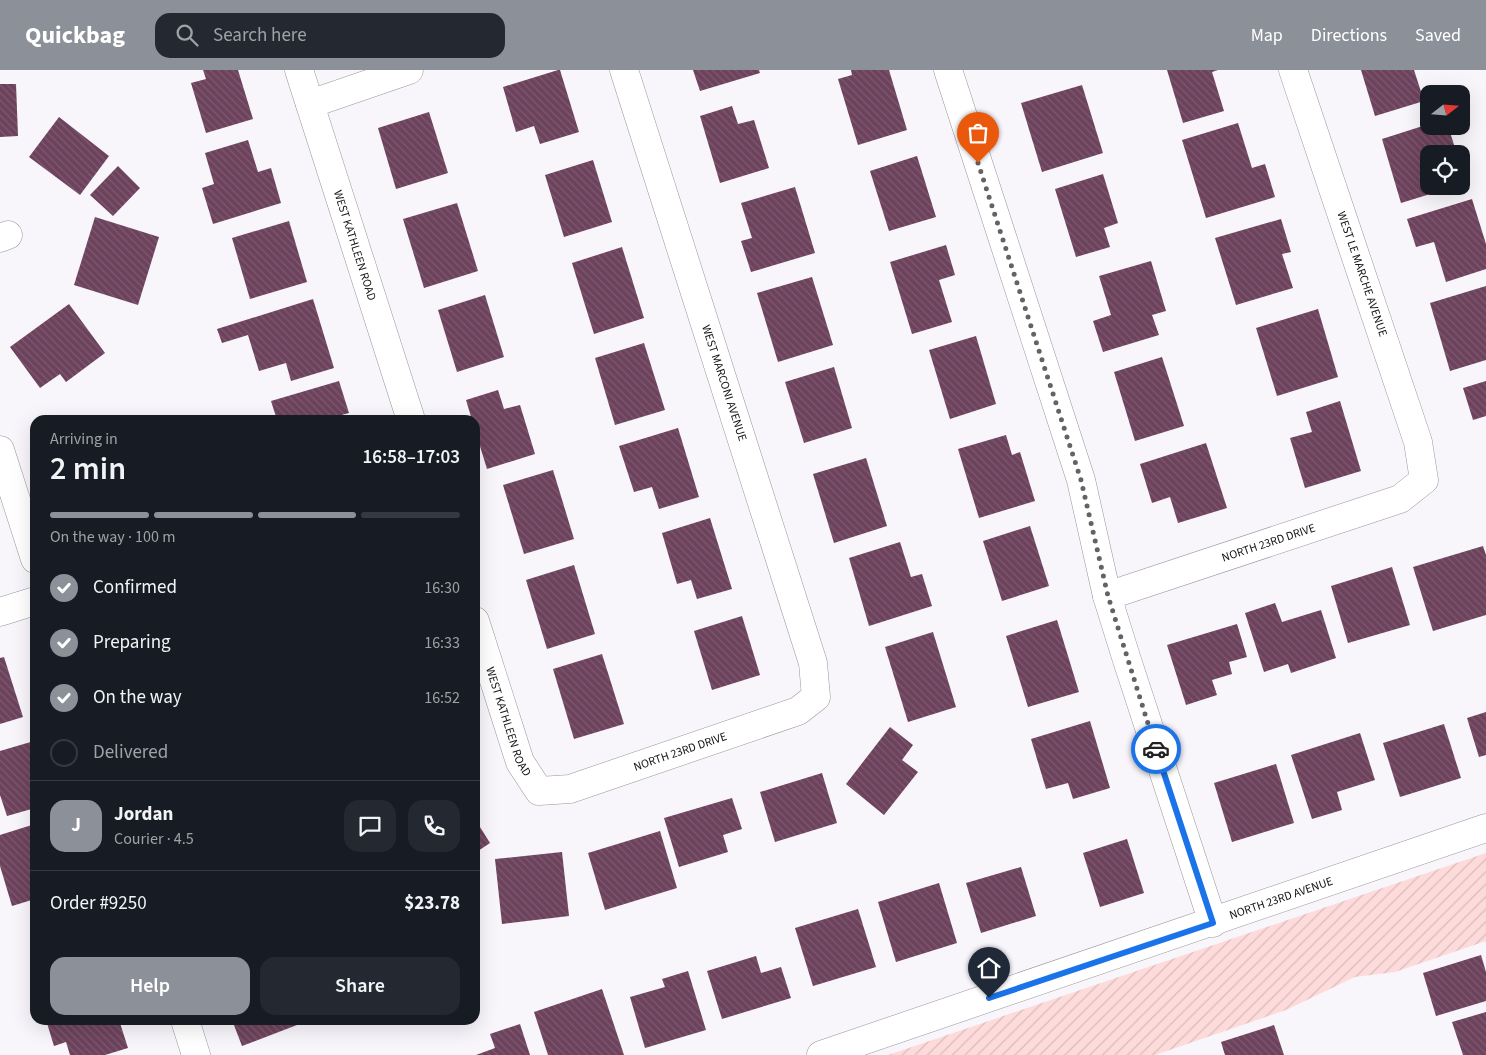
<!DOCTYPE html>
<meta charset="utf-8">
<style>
:root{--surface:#171b24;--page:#242831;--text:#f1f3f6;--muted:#9ea1a6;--line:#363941;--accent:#8c9099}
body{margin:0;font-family:"Source Sans 3",sans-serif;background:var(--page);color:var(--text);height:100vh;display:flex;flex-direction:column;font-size:19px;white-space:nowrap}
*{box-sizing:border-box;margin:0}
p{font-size:16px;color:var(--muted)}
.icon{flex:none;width:28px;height:28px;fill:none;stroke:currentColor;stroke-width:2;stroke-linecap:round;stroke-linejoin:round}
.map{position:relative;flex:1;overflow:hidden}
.panel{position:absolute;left:30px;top:345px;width:450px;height:610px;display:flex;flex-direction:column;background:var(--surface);border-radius:15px;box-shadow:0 5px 20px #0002}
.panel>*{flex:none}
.needle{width:32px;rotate:73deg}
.tools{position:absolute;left:1420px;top:15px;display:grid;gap:10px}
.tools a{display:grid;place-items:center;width:50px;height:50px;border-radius:10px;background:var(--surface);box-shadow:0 5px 20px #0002;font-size:25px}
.pin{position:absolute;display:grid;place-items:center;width:42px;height:42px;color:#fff;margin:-51px -21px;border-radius:50% 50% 50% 0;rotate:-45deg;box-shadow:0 0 5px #0007}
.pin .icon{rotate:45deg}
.courier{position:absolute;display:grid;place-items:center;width:50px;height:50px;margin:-25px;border:4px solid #1a73e8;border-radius:50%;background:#fff;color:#222;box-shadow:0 1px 6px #0007}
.headline em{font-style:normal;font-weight:600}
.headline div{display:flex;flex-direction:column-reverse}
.headline{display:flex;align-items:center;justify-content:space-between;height:85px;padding:0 20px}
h1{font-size:32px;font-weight:600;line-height:38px}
.bar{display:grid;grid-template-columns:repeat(4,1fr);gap:8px 5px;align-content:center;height:60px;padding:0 20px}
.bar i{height:6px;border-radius:4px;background:var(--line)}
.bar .current{background:var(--accent)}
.bar p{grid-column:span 4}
.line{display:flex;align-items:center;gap:12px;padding:0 20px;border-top:1px solid var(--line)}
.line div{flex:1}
.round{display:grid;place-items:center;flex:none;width:52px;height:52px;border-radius:15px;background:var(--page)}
ol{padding:0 20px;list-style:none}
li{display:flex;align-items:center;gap:15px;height:55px}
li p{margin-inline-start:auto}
li .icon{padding:5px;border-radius:50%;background:var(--accent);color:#fff;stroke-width:4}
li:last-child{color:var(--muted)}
li i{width:28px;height:28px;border:2px solid var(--line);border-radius:50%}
.primary-button{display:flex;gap:10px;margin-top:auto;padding:10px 20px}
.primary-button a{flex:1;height:58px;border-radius:15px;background:var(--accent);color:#fff;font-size:20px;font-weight:600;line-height:58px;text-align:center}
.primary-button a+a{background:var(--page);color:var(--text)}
header{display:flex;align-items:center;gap:30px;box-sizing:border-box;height:70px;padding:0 25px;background:var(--accent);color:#fff}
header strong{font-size:24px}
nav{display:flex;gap:28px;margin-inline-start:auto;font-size:18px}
.search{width:350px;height:45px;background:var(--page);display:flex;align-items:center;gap:12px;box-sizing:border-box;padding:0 18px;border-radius:15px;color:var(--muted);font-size:19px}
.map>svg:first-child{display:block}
.garden{fill:url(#garden-furrows)}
.building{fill:url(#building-back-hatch)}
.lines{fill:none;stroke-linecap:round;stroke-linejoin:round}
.minor-casing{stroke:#99969c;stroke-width:29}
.tertiary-casing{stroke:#99969c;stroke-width:29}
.minor{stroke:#fff;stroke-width:28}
.tertiary{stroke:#fff;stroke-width:28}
.done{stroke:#646266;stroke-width:5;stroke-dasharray:0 9}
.route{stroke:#1a73e8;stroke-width:6}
.labels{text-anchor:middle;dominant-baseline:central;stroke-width:5;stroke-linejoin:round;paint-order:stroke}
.street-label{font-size:12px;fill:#141315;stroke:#fff}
</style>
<header>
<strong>Quickbag</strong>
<div class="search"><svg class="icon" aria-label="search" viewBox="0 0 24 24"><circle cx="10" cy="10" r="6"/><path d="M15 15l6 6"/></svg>Search here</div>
<nav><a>Map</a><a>Directions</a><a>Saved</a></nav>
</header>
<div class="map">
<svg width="1486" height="985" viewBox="0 0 1486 985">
<defs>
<pattern id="garden-furrows" width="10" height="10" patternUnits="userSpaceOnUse" patternTransform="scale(1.25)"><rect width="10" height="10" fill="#fedbdb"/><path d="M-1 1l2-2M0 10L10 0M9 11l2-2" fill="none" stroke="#d9bbbb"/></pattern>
<pattern id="building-back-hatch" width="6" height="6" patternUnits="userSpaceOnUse" patternTransform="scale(1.25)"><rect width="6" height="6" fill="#6d425c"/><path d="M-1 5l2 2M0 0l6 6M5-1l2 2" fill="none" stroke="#7c5a6f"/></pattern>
</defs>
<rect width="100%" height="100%" fill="#f8f5fb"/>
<polygon class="garden" points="1486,783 1486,871 1395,902 1355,907 1286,940 1155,985 888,985"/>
<g class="building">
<polygon points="203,0 238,0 253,49 206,63 191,13 206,9"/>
<polygon points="558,0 560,0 579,62 540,74 534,56 516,62 503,17"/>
<polygon points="693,0 759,0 760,3 700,21"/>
<polygon points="851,0 889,0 907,60 858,75 838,9 852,5"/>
<polygon points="1167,0 1218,0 1212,2 1224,41 1183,53"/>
<polygon points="1361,0 1414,0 1424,31 1375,46"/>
<polygon points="0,14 16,14 18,66 0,67"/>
<polygon points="1082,15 1103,83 1042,102 1021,33"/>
<polygon points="732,36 738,54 754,50 769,98 720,113 700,46"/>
<polygon points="429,42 448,103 396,119 378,58"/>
<polygon points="59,47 109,86 80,125 29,87"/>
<polygon points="1238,53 1252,98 1265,94 1275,127 1206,148 1182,70"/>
<polygon points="1429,54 1429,56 1448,56 1457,84 1429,84 1429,116 1453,117 1401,133 1382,69"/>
<polygon points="248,70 258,102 271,98 281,133 213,154 202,118 214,114 205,83"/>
<polygon points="917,86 936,147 889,161 870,101"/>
<polygon points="593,90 612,152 564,167 545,105"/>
<polygon points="118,96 140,118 113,146 90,125"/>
<polygon points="1103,104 1118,153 1104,158 1110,177 1076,187 1055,119"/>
<polygon points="795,117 815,183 751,202 741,171 752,168 741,133"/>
<polygon points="1472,129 1486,174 1486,199 1446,212 1434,172 1416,177 1407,149"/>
<polygon points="457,133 478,201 424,218 403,149"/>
<polygon points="95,147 159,167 138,235 74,215"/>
<polygon points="1281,149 1291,182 1282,184 1293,218 1236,235 1215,168"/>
<polygon points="289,151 307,212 250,229 232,168"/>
<polygon points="946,175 955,205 939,210 952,252 912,264 890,192"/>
<polygon points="622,177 644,248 594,264 572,193"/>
<polygon points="1151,191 1166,241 1152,245 1159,265 1103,282 1093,251 1111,245 1099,206"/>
<polygon points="812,207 833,275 778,292 757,223"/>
<polygon points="1486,216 1486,290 1450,301 1430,233"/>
<polygon points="485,225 504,287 457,302 438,240"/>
<polygon points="313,229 334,298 291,311 286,293 259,301 248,265 222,273 217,259"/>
<polygon points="69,234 105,283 66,312 60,304 40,318 10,277"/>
<polygon points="1318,239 1338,307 1277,326 1256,258"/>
<polygon points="976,266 996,334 950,349 929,280"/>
<polygon points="644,273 665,340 615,355 595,288"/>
<polygon points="1162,287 1184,356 1135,371 1114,302"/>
<polygon points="834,297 852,358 804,373 785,312"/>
<polygon points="339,311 349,343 338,346 339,350 277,350 271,331"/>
<polygon points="1486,311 1486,346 1473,350 1463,318"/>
<polygon points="498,320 504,339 520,335 535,384 487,399 475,360 475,350 472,350 466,330"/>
<polygon points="1340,331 1361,401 1305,418 1290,368 1312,362 1306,342"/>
<polygon points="678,358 699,427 659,439 652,417 634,422 619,376"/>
<polygon points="1006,365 1012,385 1020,382 1035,431 979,448 958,379"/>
<polygon points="1206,373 1227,438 1178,453 1170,427 1152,433 1140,394"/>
<polygon points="866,388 887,456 834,473 813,404"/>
<polygon points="553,400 574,469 524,484 503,415"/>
<polygon points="710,448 732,519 697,529 691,510 677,514 662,463"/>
<polygon points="1030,456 1049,516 1002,531 983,471"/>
<polygon points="900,472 911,507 922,504 932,536 869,556 849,488"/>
<polygon points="1483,476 1486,485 1486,545 1433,561 1413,497"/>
<polygon points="574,495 595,564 547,579 526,510"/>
<polygon points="1392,497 1410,555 1348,573 1331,516"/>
<polygon points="1275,533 1282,552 1321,540 1336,588 1291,603 1288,594 1264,602 1245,543"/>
<polygon points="742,546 760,605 712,620 694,561"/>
<polygon points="1057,550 1079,622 1028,637 1006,566"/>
<polygon points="1237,554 1247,587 1229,592 1232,604 1212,610 1217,625 1186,635 1167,575"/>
<polygon points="933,562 956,637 908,652 885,577"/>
<polygon points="602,584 624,654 574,669 553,599"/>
<polygon points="4,587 23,647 0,654 0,588"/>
<polygon points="1486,642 1486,685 1479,687 1467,648"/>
<polygon points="1090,651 1110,718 1073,729 1068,713 1046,719 1031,669"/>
<polygon points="1444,654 1461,708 1400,727 1383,673"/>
<polygon points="890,657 913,675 902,690 918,702 884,745 846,714"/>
<polygon points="1360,663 1375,710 1337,722 1342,740 1312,749 1291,685"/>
<polygon points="34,671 35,738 7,746 0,725 0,681"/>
<polygon points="1276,694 1294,753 1232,772 1214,713"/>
<polygon points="822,703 837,753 775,772 760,722"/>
<polygon points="732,728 742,759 723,765 728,782 679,797 664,748"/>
<polygon points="475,749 490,773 475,783"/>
<polygon points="35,754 35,829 12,836 0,796 0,765"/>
<polygon points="660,761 677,818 605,840 588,783"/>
<polygon points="1127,769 1144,823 1100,837 1083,783"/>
<polygon points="562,782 569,846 502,854 495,789"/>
<polygon points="1021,797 1036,846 981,863 966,813"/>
<polygon points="939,813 957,873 896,892 878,832"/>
<polygon points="858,839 876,897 813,916 795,858"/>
<polygon points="1481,885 1486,902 1486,931 1436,946 1423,903"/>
<polygon points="756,886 761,903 781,897 791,928 722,949 707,901"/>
<polygon points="688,901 706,960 645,978 630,927 665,917 662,909"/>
<polygon points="602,919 624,985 548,985 534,942"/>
<polygon points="1486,942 1486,985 1463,985 1452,952"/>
<polygon points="46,950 119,950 128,978 105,985 70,985 66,972 54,976"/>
<polygon points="232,950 310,950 242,976"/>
<polygon points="520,954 530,985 476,985 495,978 490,964"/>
<polygon points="1274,955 1284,985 1225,985 1221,972"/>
</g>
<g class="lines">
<g class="minor-casing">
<g id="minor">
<path id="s1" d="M299 0 411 350"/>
<polyline points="948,0 1081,410 1107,526 1126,587 1213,853"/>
<polyline points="310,34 409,0"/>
<polyline points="0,168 8,165"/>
<polyline points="0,380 35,489"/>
<path id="s2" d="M1107 526 1400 429 1424 410 1418 372 1293 0"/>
<polyline points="0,542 35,531"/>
<path id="s3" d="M475 551 520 692 539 721 570 719 798 641 816 627 813 593 624 0"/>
<polyline points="185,950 196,985"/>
</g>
</g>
<g class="tertiary-casing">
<g id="tertiary">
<path id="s4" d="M821 985 1486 758"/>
</g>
</g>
<use href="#minor" class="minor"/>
<use href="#tertiary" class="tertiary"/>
</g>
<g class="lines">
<polyline class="done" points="978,93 1081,410 1108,526 1156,679"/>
<polyline class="route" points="989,928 1213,853 1156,679"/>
</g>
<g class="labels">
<g class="street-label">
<text stroke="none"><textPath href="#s1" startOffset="184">WEST KATHLEEN ROAD</textPath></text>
<text transform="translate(1362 204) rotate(71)">WEST LE MARCHE AVENUE</text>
<text transform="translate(724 313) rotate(72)">WEST MARCONI AVENUE</text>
<text stroke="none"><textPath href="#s2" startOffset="170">NORTH 23RD DRIVE</textPath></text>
<text stroke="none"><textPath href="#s3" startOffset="106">WEST KATHLEEN ROAD</textPath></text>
<text stroke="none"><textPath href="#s3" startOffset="330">NORTH 23RD DRIVE</textPath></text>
<text stroke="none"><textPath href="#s4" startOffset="486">NORTH 23RD AVENUE</textPath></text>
</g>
</g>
</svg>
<div class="tools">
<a><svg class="needle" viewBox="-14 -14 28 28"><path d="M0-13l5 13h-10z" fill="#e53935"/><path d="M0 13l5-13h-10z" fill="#9ea1a6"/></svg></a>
<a><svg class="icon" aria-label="locate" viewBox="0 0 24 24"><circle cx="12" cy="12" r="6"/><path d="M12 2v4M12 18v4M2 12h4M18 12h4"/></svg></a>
</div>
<div class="pin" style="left:978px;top:93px;background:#ea580c"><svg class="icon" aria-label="bag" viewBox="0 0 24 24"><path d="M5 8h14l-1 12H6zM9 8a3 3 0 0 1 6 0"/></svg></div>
<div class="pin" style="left:989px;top:928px;background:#1f2937"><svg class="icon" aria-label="home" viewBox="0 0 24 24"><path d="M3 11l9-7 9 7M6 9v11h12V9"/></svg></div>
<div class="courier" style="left:1156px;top:679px"><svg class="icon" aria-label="car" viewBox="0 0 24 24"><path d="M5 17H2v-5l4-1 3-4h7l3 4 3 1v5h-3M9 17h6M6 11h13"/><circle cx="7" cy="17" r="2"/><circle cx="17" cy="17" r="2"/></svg></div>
<section class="panel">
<div class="headline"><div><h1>2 min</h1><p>Arriving in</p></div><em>16:58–17:03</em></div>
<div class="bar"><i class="current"></i><i class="current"></i><i class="current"></i><i></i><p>On the way · 100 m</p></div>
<ol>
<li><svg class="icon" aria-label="check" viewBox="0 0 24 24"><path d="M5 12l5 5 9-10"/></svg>Confirmed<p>16:30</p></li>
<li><svg class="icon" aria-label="check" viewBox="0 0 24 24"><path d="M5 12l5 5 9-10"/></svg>Preparing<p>16:33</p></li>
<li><svg class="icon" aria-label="check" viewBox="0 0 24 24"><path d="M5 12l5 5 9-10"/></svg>On the way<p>16:52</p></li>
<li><i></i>Delivered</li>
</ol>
<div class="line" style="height:90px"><b class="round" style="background:var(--accent);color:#fff">J</b><div><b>Jordan</b><p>Courier · 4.5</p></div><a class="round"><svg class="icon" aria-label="chat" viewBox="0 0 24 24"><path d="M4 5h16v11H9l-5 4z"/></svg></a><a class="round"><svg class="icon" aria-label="phone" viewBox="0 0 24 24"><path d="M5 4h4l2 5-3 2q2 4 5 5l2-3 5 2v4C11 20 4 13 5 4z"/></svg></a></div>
<div class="line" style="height:65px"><div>Order #9250</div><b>$23.78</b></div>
<div class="primary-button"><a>Help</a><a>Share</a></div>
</section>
</div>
